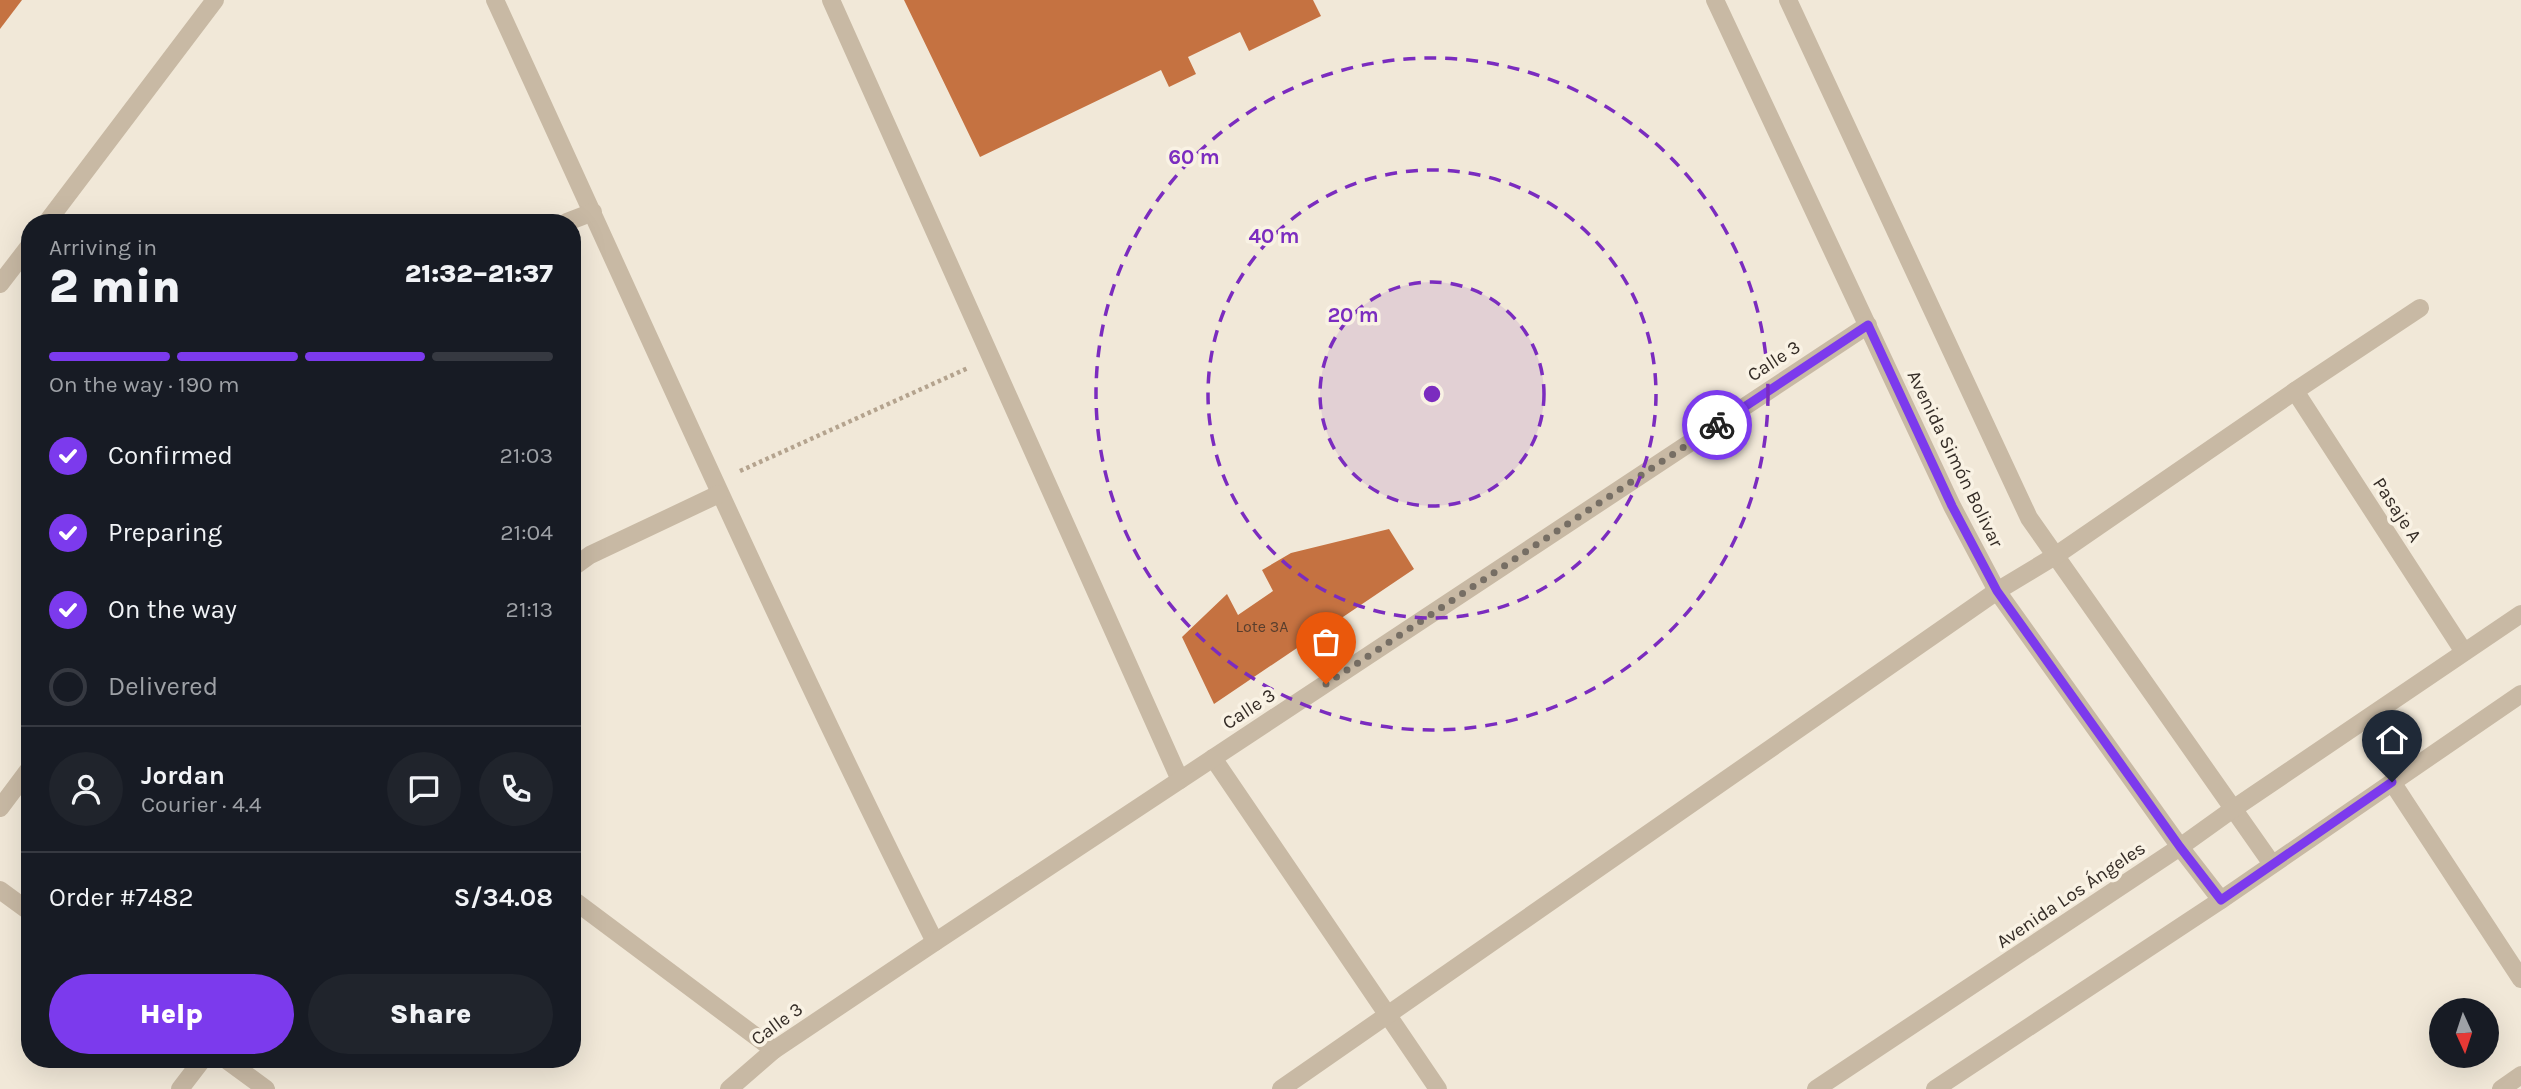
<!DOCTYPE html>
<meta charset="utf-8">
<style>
:root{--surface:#171b24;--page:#20242c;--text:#f1f3f6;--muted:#9ea1a6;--line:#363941;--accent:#7c3aed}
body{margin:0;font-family:Karla,sans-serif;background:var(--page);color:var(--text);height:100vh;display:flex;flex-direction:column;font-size:26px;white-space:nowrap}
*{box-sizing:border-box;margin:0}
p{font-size:23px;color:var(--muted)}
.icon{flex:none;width:38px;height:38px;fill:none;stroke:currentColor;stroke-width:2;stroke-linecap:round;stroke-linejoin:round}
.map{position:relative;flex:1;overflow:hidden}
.drawer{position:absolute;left:21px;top:214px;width:560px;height:854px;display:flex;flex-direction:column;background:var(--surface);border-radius:28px;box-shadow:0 7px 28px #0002}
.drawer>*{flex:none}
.needle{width:46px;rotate:177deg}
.controls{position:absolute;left:2429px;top:998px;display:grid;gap:14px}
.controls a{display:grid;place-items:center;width:70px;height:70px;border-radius:50%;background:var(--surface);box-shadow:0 7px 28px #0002;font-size:35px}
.pin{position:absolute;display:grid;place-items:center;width:60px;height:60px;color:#fff;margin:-72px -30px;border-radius:50% 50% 50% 0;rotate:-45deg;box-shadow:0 0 7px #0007}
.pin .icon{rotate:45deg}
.courier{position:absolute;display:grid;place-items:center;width:70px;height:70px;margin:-35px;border:5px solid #7c3aed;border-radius:50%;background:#fff;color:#222;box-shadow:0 2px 9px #0007}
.head em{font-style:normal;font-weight:800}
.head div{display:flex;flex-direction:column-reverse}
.head{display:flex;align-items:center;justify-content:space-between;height:119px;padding:0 28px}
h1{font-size:46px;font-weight:800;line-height:52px}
.bar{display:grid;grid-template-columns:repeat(4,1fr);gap:10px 7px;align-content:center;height:84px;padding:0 28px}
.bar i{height:9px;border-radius:5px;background:var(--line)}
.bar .current{background:var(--accent)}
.bar p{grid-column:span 4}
.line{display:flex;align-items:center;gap:18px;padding:0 28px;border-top:2px solid var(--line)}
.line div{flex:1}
.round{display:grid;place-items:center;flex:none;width:74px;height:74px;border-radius:37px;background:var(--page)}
ol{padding:0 28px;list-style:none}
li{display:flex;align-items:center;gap:21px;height:77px}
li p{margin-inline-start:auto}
li .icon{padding:7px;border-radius:50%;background:var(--accent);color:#fff;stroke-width:4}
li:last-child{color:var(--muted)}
li i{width:38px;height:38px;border:4px solid var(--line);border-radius:50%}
.primary-button{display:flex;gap:14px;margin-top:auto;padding:14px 28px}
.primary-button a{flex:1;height:80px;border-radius:42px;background:var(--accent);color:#fff;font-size:28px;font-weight:800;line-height:80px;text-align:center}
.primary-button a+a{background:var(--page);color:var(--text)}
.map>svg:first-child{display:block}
.building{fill:#c57241}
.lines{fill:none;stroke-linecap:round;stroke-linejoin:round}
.path{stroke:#b4a38e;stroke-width:4.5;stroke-dasharray:3.5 3.5;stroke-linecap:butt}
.minor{stroke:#c8b9a4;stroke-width:18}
.done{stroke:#766e64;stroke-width:7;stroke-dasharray:0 12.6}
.route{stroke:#7c3aed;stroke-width:9}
.ring{fill:none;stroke:#7b2cbf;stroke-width:3.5;stroke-dasharray:12 9}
.labels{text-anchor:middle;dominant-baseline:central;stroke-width:7;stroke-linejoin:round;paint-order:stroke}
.number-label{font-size:16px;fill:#583e2d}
.street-label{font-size:19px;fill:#342c26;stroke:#f9f2e4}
.centre{fill:#7b2cbf;stroke:#f9f2e4;stroke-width:3.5}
.ring-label{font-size:21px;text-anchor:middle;font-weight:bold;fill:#7b2cbf;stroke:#f9f2e4;stroke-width:7;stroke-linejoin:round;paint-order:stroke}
</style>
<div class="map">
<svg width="2521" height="1089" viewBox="0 0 2521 1089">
<rect width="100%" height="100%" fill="#f1e8d8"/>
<g class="building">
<polygon points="0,0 22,0 0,29"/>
<polygon points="904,0 1313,0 1321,16 1249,51 1240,32 1188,57 1196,74 1169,87 1161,70 980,157"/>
<polygon points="1389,529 1414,569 1214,704 1182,637 1227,594 1238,615 1273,591 1262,570 1291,553"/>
</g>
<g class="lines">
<polyline class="path" points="740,471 968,368"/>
<g class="minor">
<path d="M495 0C640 315 779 632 935 942"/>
<polyline points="831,0 1180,780"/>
<polyline points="1715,0 1952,506 1997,591 2180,847 2221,900"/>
<polyline points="1788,0 2029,518 2272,864"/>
<polyline points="47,222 215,0"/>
<polyline points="567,222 593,212"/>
<polyline points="0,284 30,245"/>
<polyline points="2295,391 2464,652"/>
<polyline points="572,568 590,555 719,494"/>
<polyline points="1213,758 1438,1089"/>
<polyline points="2392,782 2521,979"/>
<polyline points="0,808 30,768"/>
<polyline points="0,890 30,912"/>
<polyline points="572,899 774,1050"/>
<polyline points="225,1059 266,1089"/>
<polyline points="180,1089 203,1059"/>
<polyline points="729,1089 774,1050 935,942 1868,325"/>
<polyline points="1281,1089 1997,591 2055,556 2295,391 2420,308"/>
<polyline points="1816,1089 2180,847 2233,809 2521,614"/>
<polyline points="1935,1089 2221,900 2521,694"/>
<polyline points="2501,1089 2521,1075"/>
</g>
</g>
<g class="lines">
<polyline class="done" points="1326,684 1717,425"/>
<polyline class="route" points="1717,425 1868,325 1952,506 1997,591 2180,847 2221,900 2392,782"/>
</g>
<circle cx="1432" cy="394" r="112" fill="#7b2cbf" fill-opacity=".12"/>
<g class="ring">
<circle cx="1432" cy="394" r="112"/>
<circle cx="1432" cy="394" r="224"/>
<circle cx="1432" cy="394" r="336"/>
</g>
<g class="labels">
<g class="number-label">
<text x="1262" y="626">Lote 3A</text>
</g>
<g class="street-label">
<text transform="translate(1774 361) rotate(-33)">Calle 3</text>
<text transform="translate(1955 459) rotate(64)">Avenida Simón Bolivar</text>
<text transform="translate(2397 510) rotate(57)">Pasaje A</text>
<text transform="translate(1249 709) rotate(-33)">Calle 3</text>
<text transform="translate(2071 895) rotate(-34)">Avenida Los Ángeles</text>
<text transform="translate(777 1024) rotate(-36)">Calle 3</text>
</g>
</g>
<circle cx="1432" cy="394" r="10" class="centre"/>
<g class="ring-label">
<text x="1194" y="164">60 m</text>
<text x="1274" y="243">40 m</text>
<text x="1353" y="322">20 m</text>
</g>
</svg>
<div class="controls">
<a><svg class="needle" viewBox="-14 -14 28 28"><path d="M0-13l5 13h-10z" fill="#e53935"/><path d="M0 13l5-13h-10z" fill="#9ea1a6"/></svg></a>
</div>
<div class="pin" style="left:1326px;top:684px;background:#ea580c"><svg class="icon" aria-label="bag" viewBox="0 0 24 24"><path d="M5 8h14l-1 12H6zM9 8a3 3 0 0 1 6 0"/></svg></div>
<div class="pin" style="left:2392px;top:782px;background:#1f2937"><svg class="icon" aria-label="home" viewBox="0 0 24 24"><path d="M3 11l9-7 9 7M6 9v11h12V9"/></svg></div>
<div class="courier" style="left:1717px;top:425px"><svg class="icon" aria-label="bike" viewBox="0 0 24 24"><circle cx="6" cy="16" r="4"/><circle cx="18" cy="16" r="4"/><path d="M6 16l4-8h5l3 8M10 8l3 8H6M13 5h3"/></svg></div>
<section class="drawer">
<div class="head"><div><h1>2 min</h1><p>Arriving in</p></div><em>21:32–21:37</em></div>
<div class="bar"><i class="current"></i><i class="current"></i><i class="current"></i><i></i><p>On the way · 190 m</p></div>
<ol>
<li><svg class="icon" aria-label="check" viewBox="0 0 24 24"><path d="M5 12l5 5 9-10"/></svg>Confirmed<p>21:03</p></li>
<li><svg class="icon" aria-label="check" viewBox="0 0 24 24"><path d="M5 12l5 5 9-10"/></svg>Preparing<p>21:04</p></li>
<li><svg class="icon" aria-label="check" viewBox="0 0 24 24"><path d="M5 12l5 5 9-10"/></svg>On the way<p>21:13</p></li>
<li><i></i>Delivered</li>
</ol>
<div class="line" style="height:126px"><a class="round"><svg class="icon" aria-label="person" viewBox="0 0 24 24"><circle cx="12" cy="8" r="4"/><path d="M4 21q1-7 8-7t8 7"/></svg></a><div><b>Jordan</b><p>Courier · 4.4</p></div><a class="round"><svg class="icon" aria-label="chat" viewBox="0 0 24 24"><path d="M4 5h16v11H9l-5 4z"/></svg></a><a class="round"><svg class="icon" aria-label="phone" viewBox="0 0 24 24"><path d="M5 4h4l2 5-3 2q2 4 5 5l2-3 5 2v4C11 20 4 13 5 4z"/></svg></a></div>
<div class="line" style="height:91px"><div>Order #7482</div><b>S/34.08</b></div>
<div class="primary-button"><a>Help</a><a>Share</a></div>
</section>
</div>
